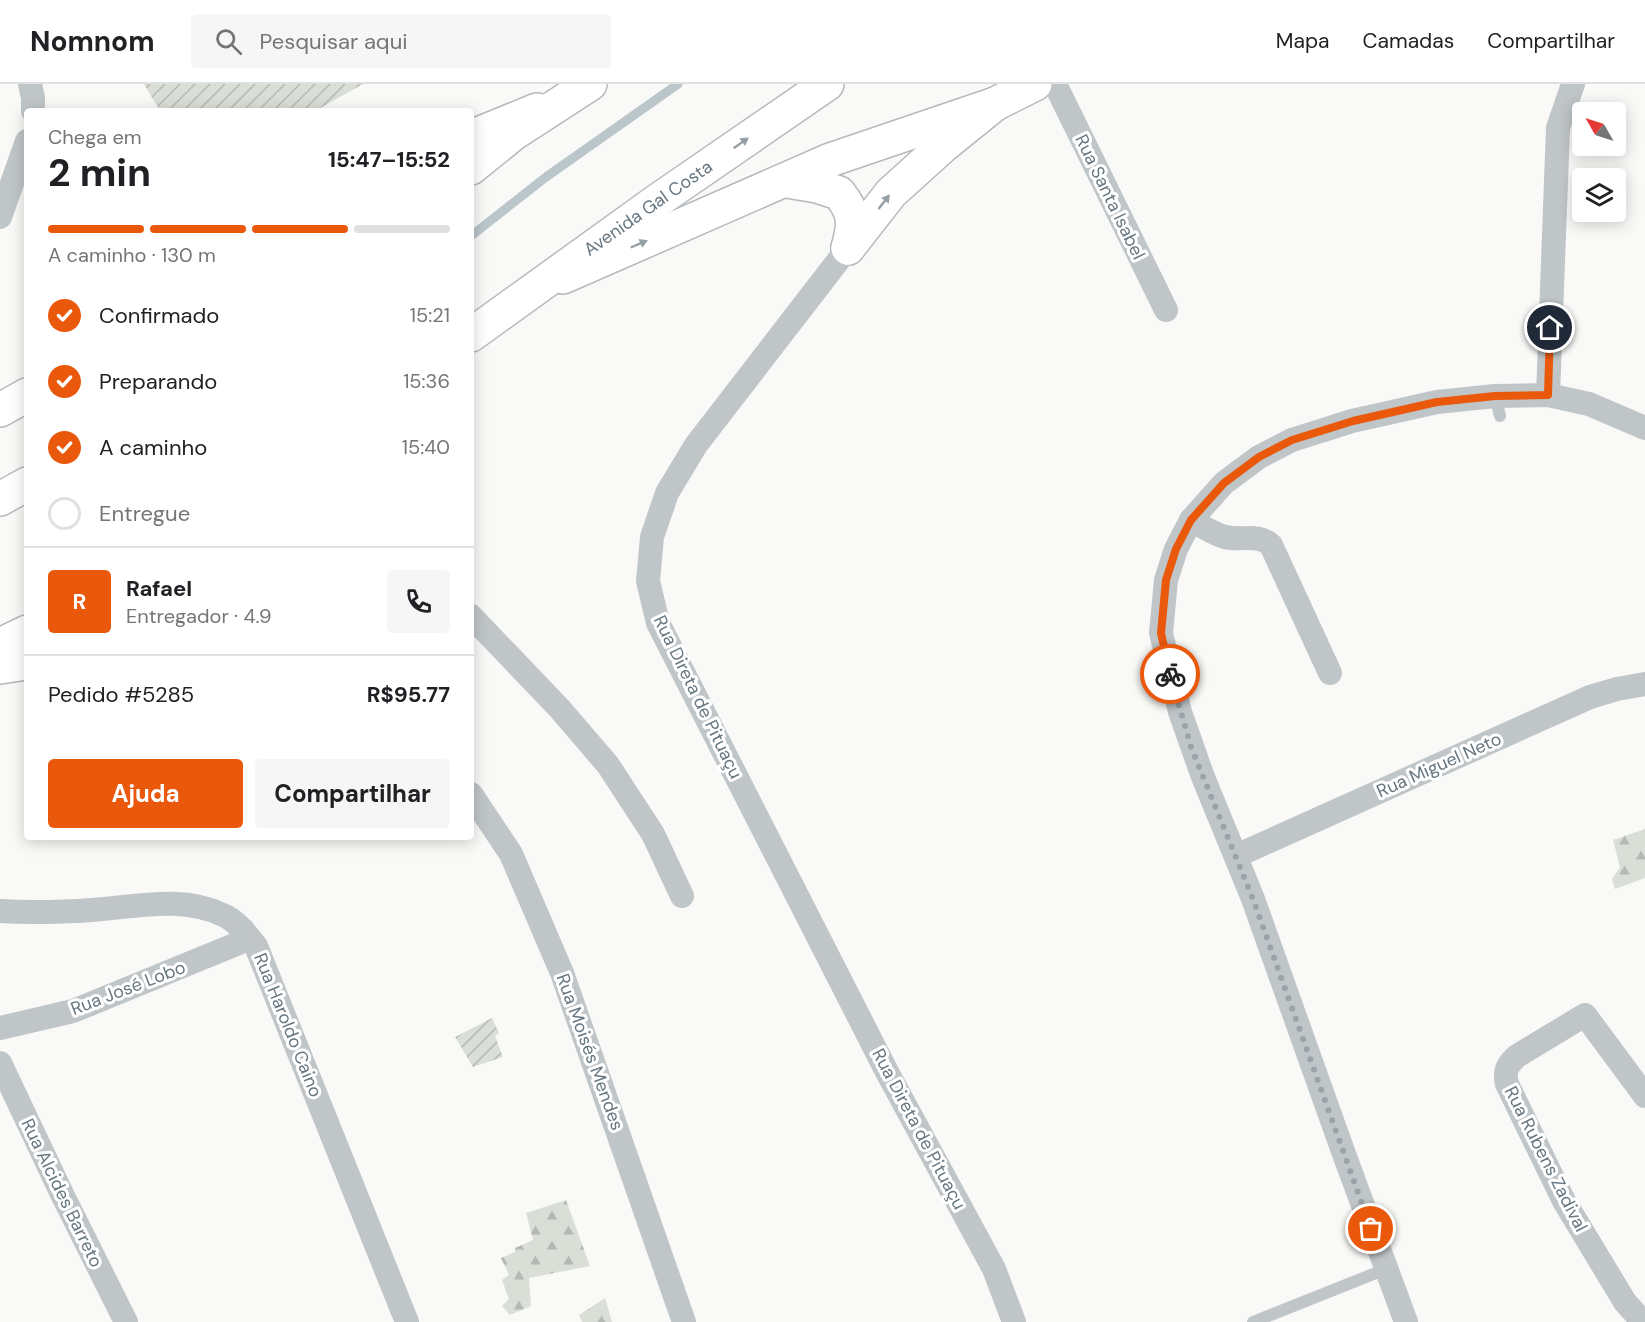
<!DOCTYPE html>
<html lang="pt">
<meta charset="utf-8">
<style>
:root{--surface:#fff;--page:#f6f6f6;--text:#202124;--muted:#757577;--line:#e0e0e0;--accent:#ea580c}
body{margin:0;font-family:"DM Sans",sans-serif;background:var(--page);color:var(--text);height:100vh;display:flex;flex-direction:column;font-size:22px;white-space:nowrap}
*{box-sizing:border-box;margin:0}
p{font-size:20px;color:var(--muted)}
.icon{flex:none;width:33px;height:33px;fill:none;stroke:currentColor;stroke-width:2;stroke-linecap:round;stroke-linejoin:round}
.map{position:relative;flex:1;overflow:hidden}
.sheet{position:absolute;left:24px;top:24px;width:450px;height:732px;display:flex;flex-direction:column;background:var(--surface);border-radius:6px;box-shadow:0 3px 15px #0003}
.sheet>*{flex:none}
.needle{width:39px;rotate:309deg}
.tools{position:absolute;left:1572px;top:18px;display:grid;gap:12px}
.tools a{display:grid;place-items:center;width:54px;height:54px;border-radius:6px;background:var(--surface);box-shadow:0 3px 15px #0003;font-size:30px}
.pin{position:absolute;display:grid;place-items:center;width:51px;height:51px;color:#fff;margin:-26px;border:3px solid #fff;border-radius:50%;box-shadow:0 2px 6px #0007}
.courier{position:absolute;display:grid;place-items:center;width:60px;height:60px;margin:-30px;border:4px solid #ea580c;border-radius:50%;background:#fff;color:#222;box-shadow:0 2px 8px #0007}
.overview em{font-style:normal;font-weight:700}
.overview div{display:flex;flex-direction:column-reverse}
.overview{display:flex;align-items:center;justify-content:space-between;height:102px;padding:0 24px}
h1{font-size:39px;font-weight:700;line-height:45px}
.bar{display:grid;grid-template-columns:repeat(4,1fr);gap:9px 6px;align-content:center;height:72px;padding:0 24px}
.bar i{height:8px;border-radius:4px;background:var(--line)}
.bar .selected{background:var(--accent)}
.bar p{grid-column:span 4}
.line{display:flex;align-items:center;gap:15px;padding:0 24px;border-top:2px solid var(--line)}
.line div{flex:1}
.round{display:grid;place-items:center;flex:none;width:63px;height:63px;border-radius:6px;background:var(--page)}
ol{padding:0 24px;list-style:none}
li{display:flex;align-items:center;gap:18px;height:66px}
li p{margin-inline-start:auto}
li .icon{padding:6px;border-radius:50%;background:var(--accent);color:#fff;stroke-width:4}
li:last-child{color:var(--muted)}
li i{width:33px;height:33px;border:3px solid var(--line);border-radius:50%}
.button{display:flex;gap:12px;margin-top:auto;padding:12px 24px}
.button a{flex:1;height:69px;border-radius:6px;background:var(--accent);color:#fff;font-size:24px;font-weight:700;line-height:69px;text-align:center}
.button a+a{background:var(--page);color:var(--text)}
header{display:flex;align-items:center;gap:36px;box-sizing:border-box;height:84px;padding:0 30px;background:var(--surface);border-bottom:2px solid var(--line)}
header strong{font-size:28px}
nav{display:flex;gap:33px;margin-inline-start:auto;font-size:21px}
.search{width:420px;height:54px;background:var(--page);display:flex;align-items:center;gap:15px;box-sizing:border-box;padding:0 21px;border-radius:6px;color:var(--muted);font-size:22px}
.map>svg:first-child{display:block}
.forest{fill:url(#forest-firs)}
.garden{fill:url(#garden-furrows)}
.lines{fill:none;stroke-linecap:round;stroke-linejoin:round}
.stream{stroke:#bac6ca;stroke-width:9}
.secondary-casing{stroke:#b3b9bd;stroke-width:36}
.primary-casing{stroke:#b4b9bd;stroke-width:36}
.lane{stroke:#c0c5c8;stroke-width:12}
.street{stroke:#c0c5c8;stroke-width:24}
.secondary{stroke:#fff;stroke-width:33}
.primary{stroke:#fff;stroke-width:33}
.oneway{fill:#949fa6}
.done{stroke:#99a4aa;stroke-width:6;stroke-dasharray:0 10.8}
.route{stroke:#ea580c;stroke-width:8}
.labels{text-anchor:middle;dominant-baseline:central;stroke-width:6;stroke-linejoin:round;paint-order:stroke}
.street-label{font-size:18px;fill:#667680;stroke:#fff}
</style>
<header>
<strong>Nomnom</strong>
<div class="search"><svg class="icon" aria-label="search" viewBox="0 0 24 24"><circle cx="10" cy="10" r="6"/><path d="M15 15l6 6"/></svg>Pesquisar aqui</div>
<nav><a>Mapa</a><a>Camadas</a><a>Compartilhar</a></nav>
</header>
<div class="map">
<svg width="1645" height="1238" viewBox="0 0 1645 1238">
<defs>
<pattern id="forest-firs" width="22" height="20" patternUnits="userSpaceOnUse" patternTransform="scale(1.5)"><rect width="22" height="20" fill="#d9ded6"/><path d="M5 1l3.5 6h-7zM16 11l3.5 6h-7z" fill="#b4b9b3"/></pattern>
<pattern id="garden-furrows" width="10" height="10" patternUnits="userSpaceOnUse" patternTransform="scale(1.5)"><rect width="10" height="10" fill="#d9ded6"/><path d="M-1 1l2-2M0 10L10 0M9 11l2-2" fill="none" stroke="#b4b9b3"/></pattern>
</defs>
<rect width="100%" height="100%" fill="#f9f9f7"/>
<g class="forest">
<polygon points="1645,745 1645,794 1615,805 1612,795 1620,783 1613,756"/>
<polygon points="566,1116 590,1182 529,1194 531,1222 510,1231 502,1222 509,1215 502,1196 509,1191 501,1174 515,1168 515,1164 533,1156 526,1129"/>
<polygon points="605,1214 612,1238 582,1238 579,1231"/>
</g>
<g class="garden">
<polygon points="144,0 363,0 315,27 160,27"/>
<polygon points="492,934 499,949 495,952 503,973 473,983 455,953"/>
</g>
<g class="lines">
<polyline class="stream" points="471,152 546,93 678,0"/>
<g class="secondary-casing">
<g id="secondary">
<polyline points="471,53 537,26"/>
<path d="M787 97 817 102 839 109C855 129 855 139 848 164"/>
<polyline points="848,164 891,109 943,62 995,20 1035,0"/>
<polyline points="563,193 830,76 995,20"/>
<polyline points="0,326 27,311"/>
</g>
</g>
<g class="primary-casing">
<g id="primary">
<polyline points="471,84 513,50 590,0"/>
<polyline points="471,251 657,117 827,0"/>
<polyline points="0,415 27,400"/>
<polyline points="0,561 27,548"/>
<polyline points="0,583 27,579"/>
</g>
</g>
<g class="lane">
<polyline points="1495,312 1500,332"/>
<polyline points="1253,1238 1386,1185"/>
</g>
<g class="street">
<polyline points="30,0 33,14 33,27"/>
<polyline points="1055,0 1166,226"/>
<polyline points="0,133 27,57"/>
<polyline points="848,164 696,361 667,409 652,453 648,497 658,539 887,988 994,1185 1014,1238"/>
<polyline points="1548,311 1558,44 1573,0"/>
<path d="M1191 436C1202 442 1213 450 1225 453 1241 457 1258 449 1271 461L1330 589"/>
<polyline points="471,532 560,625 608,681 653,750 682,812"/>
<polyline points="471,710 511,770 562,889 684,1238"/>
<polyline points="1236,772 1590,613 1617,605 1645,600"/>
<path d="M0 827C30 829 62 828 92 826 136 823 182 811 223 831 237 837 247 851 256 862L407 1238"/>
<polyline points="0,944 73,927 239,859 243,846"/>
<polyline points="0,979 62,1110 126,1238"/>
<polyline points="1406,1238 1344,1070 1253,815 1203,693 1180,628 1161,549 1166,496 1176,465 1191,436 1224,399 1259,373 1292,356 1352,337 1437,318 1495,312 1548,311 1589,320 1645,344"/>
<path d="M1643 1238 1625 1218 1564 1117 1507 1000C1504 987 1507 981 1517 972L1585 931 1645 1012"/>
</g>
<use href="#secondary" class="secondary"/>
<use href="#primary" class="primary"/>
</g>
<defs><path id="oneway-solid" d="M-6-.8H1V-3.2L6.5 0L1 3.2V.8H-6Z" transform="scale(1.5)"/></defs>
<g class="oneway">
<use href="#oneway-solid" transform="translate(741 59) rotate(-35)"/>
<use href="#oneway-solid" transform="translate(884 118) rotate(-52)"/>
<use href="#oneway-solid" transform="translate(639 160) rotate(-23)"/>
</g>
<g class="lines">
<polyline class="done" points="1170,590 1191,663 1253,815 1371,1145"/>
<polyline class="route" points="1170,590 1161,549 1166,496 1176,465 1191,436 1224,399 1259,373 1292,356 1353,337 1437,318 1495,312 1548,311 1550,244"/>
</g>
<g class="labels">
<g class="street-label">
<text transform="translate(1110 113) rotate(64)">Rua Santa Isabel</text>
<text transform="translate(648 124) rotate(-35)">Avenida Gal Costa</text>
<text transform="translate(698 613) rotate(64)">Rua Direta de Pituaçu</text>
<text transform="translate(1439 681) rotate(-24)">Rua Miguel Neto</text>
<text transform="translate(128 904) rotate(-21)">Rua José Lobo</text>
<text transform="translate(288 941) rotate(68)">Rua Haroldo Caino</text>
<text transform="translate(590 968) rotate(70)">Rua Moisés Mendes</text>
<text transform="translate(919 1045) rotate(62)">Rua Direta de Pituaçu</text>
<text transform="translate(1546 1075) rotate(63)">Rua Rubens Zadival</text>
<text transform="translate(62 1109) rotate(64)">Rua Alcides Barreto</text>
</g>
</g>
</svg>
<div class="tools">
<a><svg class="needle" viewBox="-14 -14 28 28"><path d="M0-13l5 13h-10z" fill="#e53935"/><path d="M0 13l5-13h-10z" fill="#757577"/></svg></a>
<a><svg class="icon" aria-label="layers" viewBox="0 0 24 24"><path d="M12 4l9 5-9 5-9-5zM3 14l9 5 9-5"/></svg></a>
</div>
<div class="pin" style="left:1371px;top:1145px;background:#ea580c"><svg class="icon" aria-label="bag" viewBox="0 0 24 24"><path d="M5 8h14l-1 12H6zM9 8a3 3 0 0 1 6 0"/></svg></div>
<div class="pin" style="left:1550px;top:244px;background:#1f2937"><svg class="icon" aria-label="home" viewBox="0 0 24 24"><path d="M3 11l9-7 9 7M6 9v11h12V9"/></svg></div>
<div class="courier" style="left:1170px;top:590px"><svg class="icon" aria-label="bike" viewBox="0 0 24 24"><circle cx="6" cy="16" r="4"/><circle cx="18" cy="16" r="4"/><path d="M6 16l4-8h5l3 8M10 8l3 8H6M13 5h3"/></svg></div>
<section class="sheet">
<div class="overview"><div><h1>2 min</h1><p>Chega em</p></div><em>15:47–15:52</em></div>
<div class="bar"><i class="selected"></i><i class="selected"></i><i class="selected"></i><i></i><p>A caminho · 130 m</p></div>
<ol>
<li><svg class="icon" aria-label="check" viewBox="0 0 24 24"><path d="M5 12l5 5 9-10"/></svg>Confirmado<p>15:21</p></li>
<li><svg class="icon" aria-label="check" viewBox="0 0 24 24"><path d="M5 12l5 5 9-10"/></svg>Preparando<p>15:36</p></li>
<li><svg class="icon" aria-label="check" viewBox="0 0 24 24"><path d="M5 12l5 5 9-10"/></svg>A caminho<p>15:40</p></li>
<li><i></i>Entregue</li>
</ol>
<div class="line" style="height:108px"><b class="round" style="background:var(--accent);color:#fff">R</b><div><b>Rafael</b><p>Entregador · 4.9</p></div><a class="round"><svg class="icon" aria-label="phone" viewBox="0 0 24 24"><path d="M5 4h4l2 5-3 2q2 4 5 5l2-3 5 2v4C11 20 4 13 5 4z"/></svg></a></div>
<div class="line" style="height:78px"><div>Pedido #5285</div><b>R$95.77</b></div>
<div class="button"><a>Ajuda</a><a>Compartilhar</a></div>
</section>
</div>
